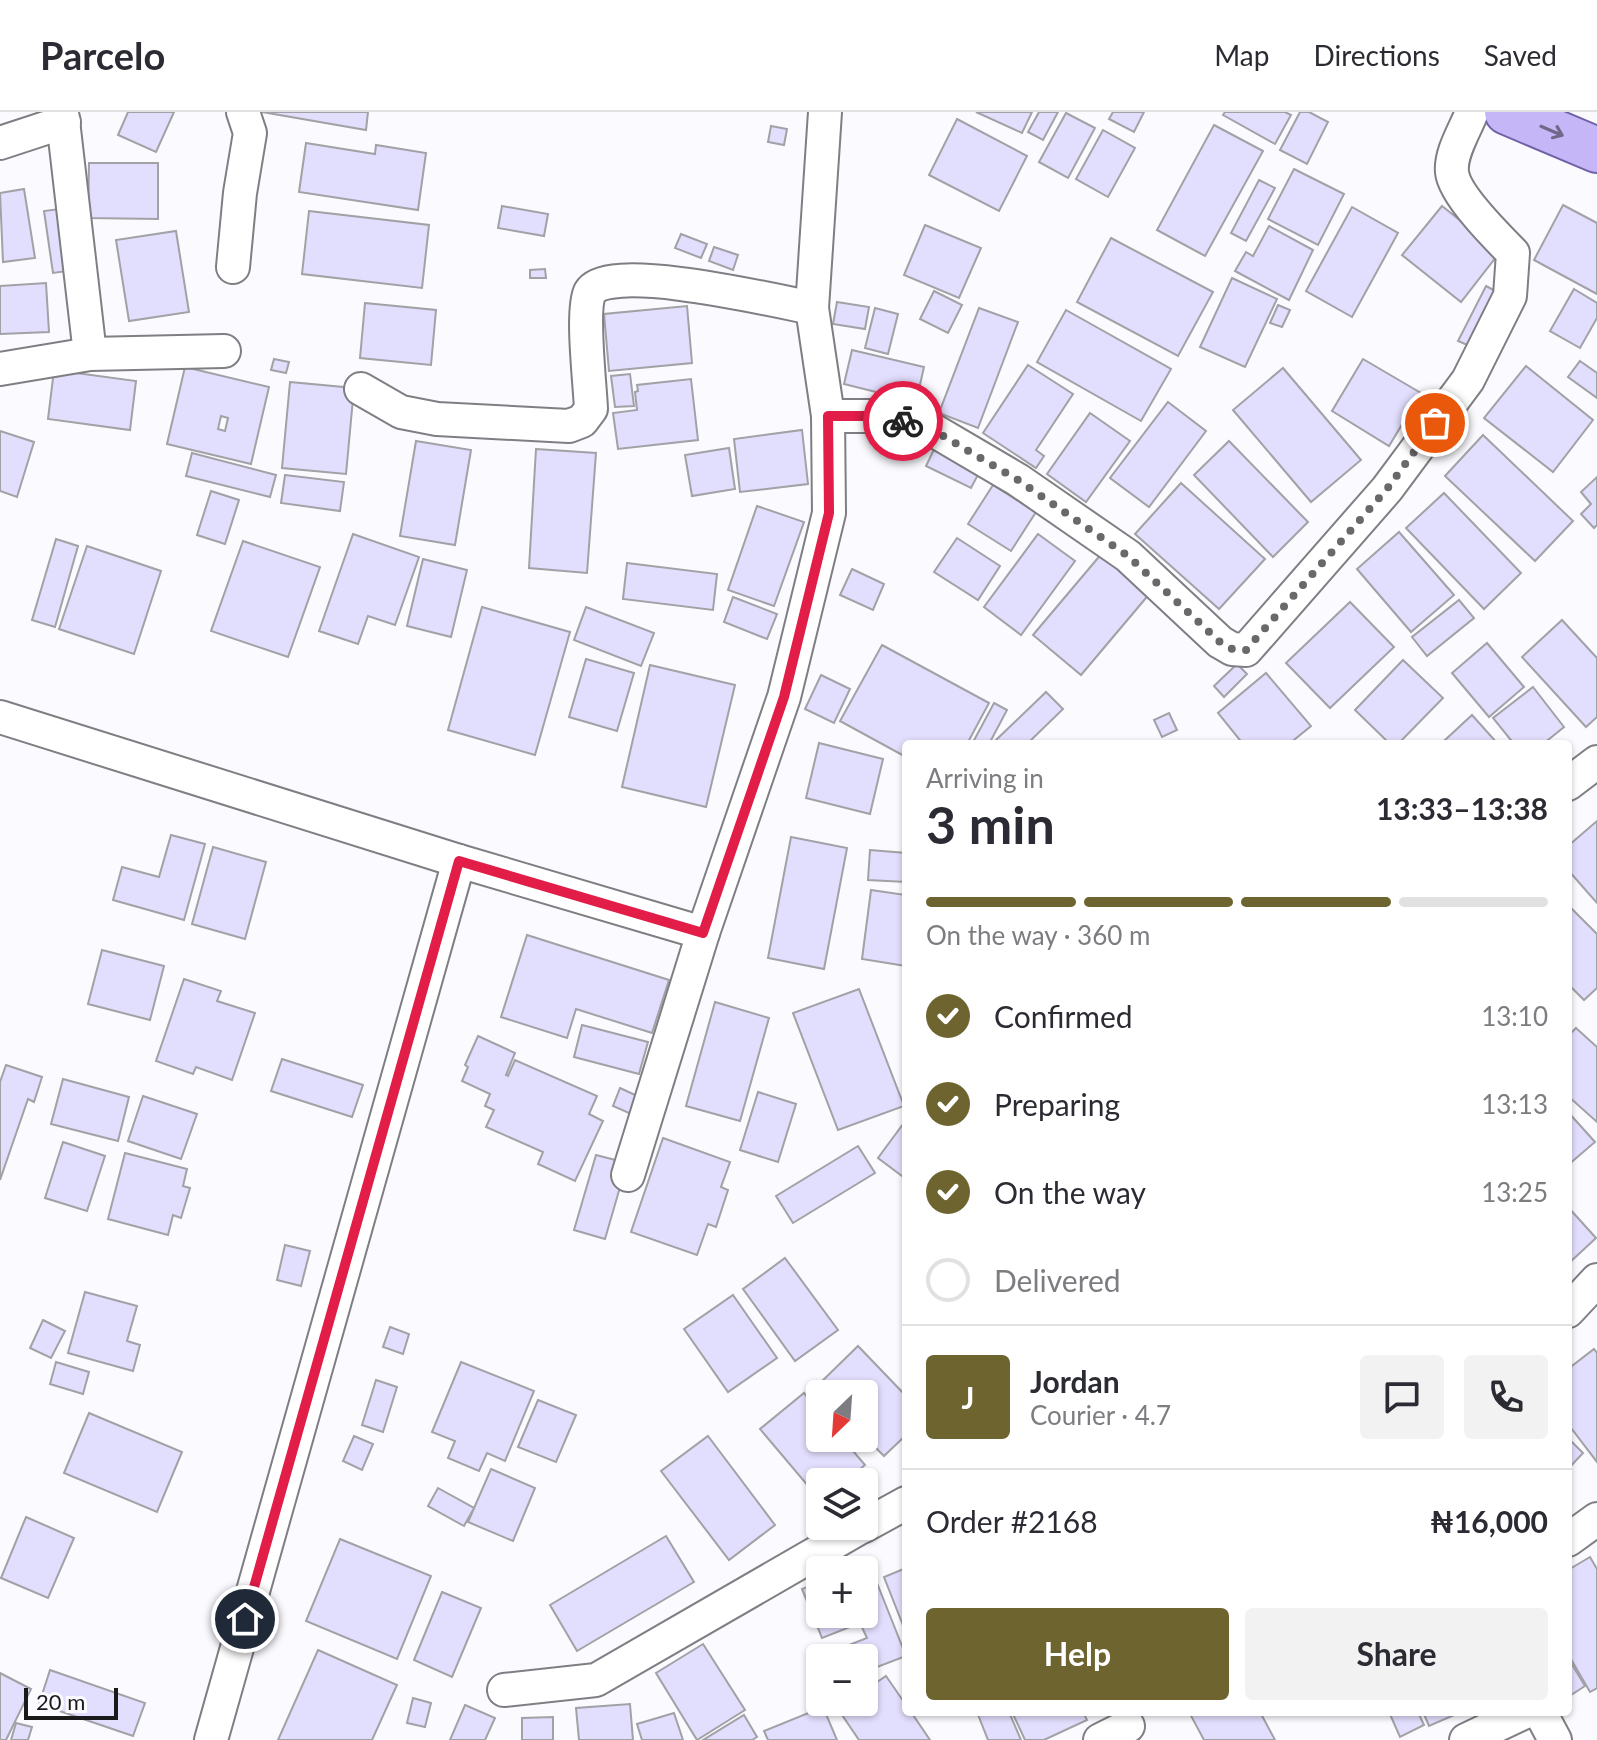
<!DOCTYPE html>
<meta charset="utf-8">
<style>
:root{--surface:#fff;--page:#f2f2f3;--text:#2b2b33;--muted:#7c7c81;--line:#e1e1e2;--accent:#6e6430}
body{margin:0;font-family:Lato,sans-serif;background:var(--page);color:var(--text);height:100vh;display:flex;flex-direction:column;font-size:30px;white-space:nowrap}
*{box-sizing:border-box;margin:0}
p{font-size:26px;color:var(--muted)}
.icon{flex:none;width:44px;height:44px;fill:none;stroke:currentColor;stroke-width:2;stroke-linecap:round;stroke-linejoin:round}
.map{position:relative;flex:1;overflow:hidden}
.side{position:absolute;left:902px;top:628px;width:670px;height:976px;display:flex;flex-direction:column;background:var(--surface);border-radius:8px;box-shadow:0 2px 6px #0004}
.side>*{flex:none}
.needle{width:52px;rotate:205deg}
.controls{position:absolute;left:806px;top:1268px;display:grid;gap:16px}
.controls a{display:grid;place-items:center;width:72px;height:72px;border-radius:8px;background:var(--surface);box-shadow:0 2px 6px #0004;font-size:40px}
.scale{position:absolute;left:24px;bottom:20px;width:94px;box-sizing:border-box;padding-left:8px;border:4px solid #1a1a1b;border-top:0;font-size:22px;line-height:28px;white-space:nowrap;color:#1a1a1b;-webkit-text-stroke:6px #fbfaff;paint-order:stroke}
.pin{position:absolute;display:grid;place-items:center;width:68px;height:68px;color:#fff;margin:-34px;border:4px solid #fff;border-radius:50%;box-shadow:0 2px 8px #0007}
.courier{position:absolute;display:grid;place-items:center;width:80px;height:80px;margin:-40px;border:6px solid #e11d48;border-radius:50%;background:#fff;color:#222;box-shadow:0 2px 10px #0007}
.summary em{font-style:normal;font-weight:700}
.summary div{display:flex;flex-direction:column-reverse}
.summary{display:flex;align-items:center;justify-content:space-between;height:136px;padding:0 24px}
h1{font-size:52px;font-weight:700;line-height:60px}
.bar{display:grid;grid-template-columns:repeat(4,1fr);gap:12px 8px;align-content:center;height:96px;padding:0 24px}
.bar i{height:10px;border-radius:6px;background:var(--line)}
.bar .active{background:var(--accent)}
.bar p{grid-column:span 4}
.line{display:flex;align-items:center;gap:20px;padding:0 24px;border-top:2px solid var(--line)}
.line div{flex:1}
.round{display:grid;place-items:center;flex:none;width:84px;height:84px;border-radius:8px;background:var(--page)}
ol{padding:0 24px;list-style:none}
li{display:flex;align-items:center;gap:24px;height:88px}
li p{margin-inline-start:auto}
li .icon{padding:8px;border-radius:50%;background:var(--accent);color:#fff;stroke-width:4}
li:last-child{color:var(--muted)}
li i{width:44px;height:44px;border:4px solid var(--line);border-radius:50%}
.cta{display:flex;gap:16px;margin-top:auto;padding:16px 24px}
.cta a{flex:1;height:92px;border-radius:8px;background:var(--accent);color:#fff;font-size:32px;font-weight:700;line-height:92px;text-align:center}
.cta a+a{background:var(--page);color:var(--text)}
header{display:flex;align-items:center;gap:48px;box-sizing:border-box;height:112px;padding:0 40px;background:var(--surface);border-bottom:2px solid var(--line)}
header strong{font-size:38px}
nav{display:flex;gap:44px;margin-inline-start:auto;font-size:28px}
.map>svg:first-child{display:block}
.building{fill:#e2defd;stroke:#a1a1a6;stroke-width:2;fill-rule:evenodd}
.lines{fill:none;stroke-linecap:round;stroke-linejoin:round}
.minor-casing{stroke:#7f7e83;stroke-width:36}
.primary-casing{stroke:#7061a7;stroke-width:48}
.minor{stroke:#fff;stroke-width:32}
.primary{stroke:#c5b7f7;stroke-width:44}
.oneway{stroke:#706889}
.done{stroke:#69686b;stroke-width:8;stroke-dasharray:0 14.4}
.route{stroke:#e11d48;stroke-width:10}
</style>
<header>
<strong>Parcelo</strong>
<nav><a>Map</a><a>Directions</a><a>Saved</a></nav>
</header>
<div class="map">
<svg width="1597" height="1628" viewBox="0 0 1597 1628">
<rect width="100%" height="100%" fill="#fbfaff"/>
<g class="building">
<polygon points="128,0 174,0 156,40 118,23"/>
<polygon points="262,0 368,0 366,18"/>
<polygon points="976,0 1032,0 1022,21"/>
<polygon points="1039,0 1058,0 1043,28 1028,20"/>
<polygon points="1113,0 1144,0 1134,20 1109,7"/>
<polygon points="1225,0 1285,0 1291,3 1275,32 1223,3"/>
<polygon points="1300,0 1309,0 1328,10 1307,52 1280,38"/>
<polygon points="1066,1 1095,16 1068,66 1039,50"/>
<polygon points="957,7 1027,44 999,99 929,63"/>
<polygon points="1214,13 1263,39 1205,144 1157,118"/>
<polygon points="771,14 787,17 784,33 768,30"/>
<polygon points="1103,18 1135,36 1108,85 1076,67"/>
<polygon points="306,31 375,42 376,33 426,41 418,98 299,80"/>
<polygon points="89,51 158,51 158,107 88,106"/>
<polygon points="1294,57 1344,82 1318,133 1268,107"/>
<polygon points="1259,68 1275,76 1246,129 1231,121"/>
<polygon points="24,77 35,146 3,150 0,81"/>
<polygon points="1563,93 1597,111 1597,182 1534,148"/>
<polygon points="502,94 548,102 544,124 498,116"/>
<polygon points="1442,94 1500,140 1461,190 1402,143"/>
<polygon points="1352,95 1398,121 1352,205 1306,179"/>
<polygon points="67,96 75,158 53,161 44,99"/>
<polygon points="309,99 429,113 422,176 302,162"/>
<polygon points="925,113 981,136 959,186 904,163"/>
<polygon points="1269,114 1313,138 1289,188 1235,159 1246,140 1253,144"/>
<polygon points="176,119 189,200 129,209 116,128"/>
<polygon points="681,122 707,132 701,146 675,136"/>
<polygon points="1111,126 1213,180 1178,244 1077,190"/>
<polygon points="714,135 738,143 733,158 709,149"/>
<polygon points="545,157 546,166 530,166 530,158"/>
<polygon points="1232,166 1277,187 1245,255 1200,235"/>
<polygon points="46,171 49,220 0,222 0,174"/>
<polygon points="1486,174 1499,181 1472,235 1458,229"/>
<polygon points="1574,177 1597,191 1597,206 1580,236 1550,219"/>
<polygon points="934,179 962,193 948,221 920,207"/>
<polygon points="837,190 869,195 865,217 833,212"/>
<polygon points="365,191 436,198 431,253 360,246"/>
<polygon points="1278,193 1290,198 1282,215 1270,211"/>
<polygon points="687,194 692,251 609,259 604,202"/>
<polygon points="875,196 898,202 888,242 865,236"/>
<polygon points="979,196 1018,210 978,316 939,301"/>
<polygon points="1066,198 1171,257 1141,309 1037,250"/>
<polygon points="852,238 924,255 916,290 844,272"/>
<polygon points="274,247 289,250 286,261 271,258"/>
<polygon points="1363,247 1421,281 1389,334 1332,299"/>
<polygon points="1580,249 1597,261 1597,286 1568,265"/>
<polygon points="1028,253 1073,282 1036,338 1044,344 1036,356 983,321"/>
<polygon points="1526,254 1593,308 1553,360 1484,306"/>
<path d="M185 255 269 275 251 352 167 332ZM221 304 228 306 225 319 218 317Z"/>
<polygon points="1283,256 1361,348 1311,390 1233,298"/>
<polygon points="54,258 136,269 130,318 48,307"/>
<polygon points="630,262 634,294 615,295 611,264"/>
<polygon points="691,267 698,328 618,337 613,301 637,298 635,280 638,279 637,273"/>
<polygon points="290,270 354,276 346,362 282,356"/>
<polygon points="1168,290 1206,319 1149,395 1110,366"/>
<polygon points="1090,301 1130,329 1086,390 1047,362"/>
<polygon points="802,318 808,372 740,380 734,327"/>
<polygon points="0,319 34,330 17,385 0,379"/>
<polygon points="1483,323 1573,409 1535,449 1445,364"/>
<polygon points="416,329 471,338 455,433 400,424"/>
<polygon points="1229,329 1308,410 1273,445 1194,363"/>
<polygon points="936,333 982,355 971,376 926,354"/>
<polygon points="729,336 735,377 692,384 685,343"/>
<polygon points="536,337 596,341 587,461 529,456"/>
<polygon points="192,341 276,363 270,385 186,364"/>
<polygon points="285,363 344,370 340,399 281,391"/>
<polygon points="1597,365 1597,413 1594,416 1581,402 1591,392 1581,380"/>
<polygon points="1181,371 1265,447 1219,497 1135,422"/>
<polygon points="993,373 1036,400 1011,439 968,412"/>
<polygon points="211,379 239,388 225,432 197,423"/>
<polygon points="1444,381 1521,461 1484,497 1406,416"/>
<polygon points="757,394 804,410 774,494 728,478"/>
<polygon points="1399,420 1454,483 1411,520 1357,457"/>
<polygon points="353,422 419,445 395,513 368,504 358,532 319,519"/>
<polygon points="1038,422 1075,449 1021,523 984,495"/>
<polygon points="957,426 1000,454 978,488 934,460"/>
<polygon points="56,427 78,434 55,515 32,508"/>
<polygon points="243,429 320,455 288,545 211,519"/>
<polygon points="87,434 161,459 134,542 59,517"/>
<polygon points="1103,440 1151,480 1081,563 1033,523"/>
<polygon points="423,447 467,458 451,525 407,514"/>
<polygon points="627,451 717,462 713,498 623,487"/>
<polygon points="852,457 884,472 873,498 840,483"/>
<polygon points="733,485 777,502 767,527 724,510"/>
<polygon points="1459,488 1474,506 1427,544 1412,525"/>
<polygon points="1350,490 1394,535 1330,596 1286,551"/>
<polygon points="482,495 570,520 535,643 448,618"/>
<polygon points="586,495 654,521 641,554 574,528"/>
<polygon points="1562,508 1597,546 1597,605 1586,615 1522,545"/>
<polygon points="1487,531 1524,575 1489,605 1452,561"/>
<polygon points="882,533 989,591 967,632 906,632 906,645 840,609"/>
<polygon points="586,547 634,561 617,619 569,605"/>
<polygon points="1403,548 1443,586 1398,632 1390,632 1355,598"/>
<polygon points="1237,552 1247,562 1224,585 1214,574"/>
<polygon points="650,553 735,573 706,695 622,675"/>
<polygon points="1266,561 1311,614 1289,632 1243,632 1218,601"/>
<polygon points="821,563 850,577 834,611 805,597"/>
<polygon points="1533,575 1564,615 1543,632 1514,632 1493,606"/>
<polygon points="1046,580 1063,597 1027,632 997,632 995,629"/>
<polygon points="994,591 1007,598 989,632 972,632"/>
<polygon points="1169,601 1177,618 1162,625 1154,608"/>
<polygon points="1472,603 1498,632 1446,632 1444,629"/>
<polygon points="819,631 883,647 870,702 806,686"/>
<polygon points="1597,709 1597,791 1568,758 1568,734"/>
<polygon points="171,723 205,732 184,808 113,788 122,755 159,765"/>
<polygon points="791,725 847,736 824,857 768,846"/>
<polygon points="213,735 266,750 245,827 192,812"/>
<polygon points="870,738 906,741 906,770 868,768"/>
<polygon points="871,778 906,783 906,854 862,847"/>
<polygon points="1568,793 1597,822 1597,876 1584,888 1568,872"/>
<polygon points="527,823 669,868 652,921 576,897 567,926 501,905"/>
<polygon points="102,838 164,854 150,908 88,892"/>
<polygon points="184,867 221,879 217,889 255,901 232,968 196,955 193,962 156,949"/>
<polygon points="859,877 904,994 838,1018 793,901"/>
<polygon points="715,890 769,906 740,1009 686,994"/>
<polygon points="582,913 648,930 639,962 574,945"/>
<polygon points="1576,916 1597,935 1597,1010 1568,984 1568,924"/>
<polygon points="478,924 515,941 506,963 508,964 515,948 597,984 589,1002 603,1009 575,1069 538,1052 543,1040 486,1015 494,998 485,994 490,982 462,969 468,955 465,953"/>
<polygon points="282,947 363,973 352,1005 271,979"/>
<polygon points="6,953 42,965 34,990 28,987 0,1068 0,970"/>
<polygon points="63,967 129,985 118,1029 51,1012"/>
<polygon points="620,976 646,988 638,1005 613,994"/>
<polygon points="758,980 796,992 778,1050 740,1038"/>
<polygon points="143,984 197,1002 181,1047 128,1029"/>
<polygon points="1568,1000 1595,1030 1568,1053"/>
<polygon points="906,1008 906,1067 878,1046"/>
<polygon points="663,1026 730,1050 721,1075 728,1078 716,1115 708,1112 697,1143 631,1120"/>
<polygon points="63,1030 105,1044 87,1099 45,1086"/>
<polygon points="858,1034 875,1061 793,1111 776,1084"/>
<polygon points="125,1041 187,1057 183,1074 190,1076 181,1106 173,1103 168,1123 108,1107"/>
<polygon points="596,1043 627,1051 605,1127 574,1118"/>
<polygon points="1568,1095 1596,1126 1568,1152"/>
<polygon points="285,1133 310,1139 301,1174 277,1168"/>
<polygon points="785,1146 838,1218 795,1249 743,1177"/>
<polygon points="85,1180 137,1194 127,1229 140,1233 133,1259 68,1241"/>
<polygon points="733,1183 777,1246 728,1280 684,1217"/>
<polygon points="43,1208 65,1219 51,1246 30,1236"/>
<polygon points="390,1215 409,1222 403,1242 383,1235"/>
<polygon points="858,1234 906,1284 906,1323 884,1344 864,1324 864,1282 824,1282 817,1274"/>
<polygon points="1594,1237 1597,1241 1597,1350 1568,1312 1568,1257"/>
<polygon points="56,1250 89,1260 83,1282 50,1272"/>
<polygon points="461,1250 534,1279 505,1349 487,1341 479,1359 448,1346 455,1329 432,1320"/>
<polygon points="376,1268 397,1275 383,1320 362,1313"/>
<polygon points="804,1281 820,1300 820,1326 842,1326 865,1353 845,1370 820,1370 820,1388 760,1317"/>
<polygon points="538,1288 576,1303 556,1350 518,1335"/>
<polygon points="89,1301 182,1340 157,1400 64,1361"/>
<polygon points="354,1324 373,1332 362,1358 343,1349"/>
<polygon points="708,1324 775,1413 729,1448 661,1359"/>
<polygon points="1568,1326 1583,1341 1568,1357"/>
<polygon points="491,1357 535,1376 513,1429 468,1410"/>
<polygon points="438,1376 474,1396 464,1414 428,1394"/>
<polygon points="26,1405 74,1426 48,1486 1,1466"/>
<polygon points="666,1424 694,1470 577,1539 550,1493"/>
<polygon points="340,1427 431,1464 397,1547 306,1509"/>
<polygon points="1590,1445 1597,1457 1597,1576 1590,1580 1568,1542 1568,1458"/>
<polygon points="869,1451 906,1544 864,1560 864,1546 828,1546 826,1542 867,1526 860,1511 822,1526 802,1477 820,1470 820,1502 864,1502 864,1458 851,1458"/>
<polygon points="906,1456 906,1521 884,1465"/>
<polygon points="442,1480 481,1496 452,1565 414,1548"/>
<polygon points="703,1532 745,1598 697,1628 656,1561"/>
<polygon points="318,1538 397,1573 372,1628 278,1628"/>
<polygon points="1568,1546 1585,1574 1568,1585"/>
<polygon points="50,1558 145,1591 133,1624 39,1592"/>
<polygon points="0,1561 31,1577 6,1628 0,1628"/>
<polygon points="886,1564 906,1593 906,1600 911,1600 930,1628 859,1628 838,1597 848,1590 864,1590 864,1579"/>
<polygon points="413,1586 431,1591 425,1615 407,1611"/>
<polygon points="630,1592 633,1628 579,1628 576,1596"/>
<polygon points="465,1593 495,1606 485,1628 450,1628"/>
<polygon points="823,1595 837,1628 768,1628 764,1619"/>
<polygon points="977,1600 1009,1600 1021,1628 988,1628"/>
<polygon points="1012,1600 1083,1600 1087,1608 1044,1628 1025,1628"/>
<polygon points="1189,1600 1260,1600 1275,1628 1204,1628"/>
<polygon points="1389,1600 1418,1600 1424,1613 1400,1625"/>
<polygon points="1423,1600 1461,1600 1429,1614"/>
<polygon points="674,1601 683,1628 642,1628 637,1612"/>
<polygon points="744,1603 757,1625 752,1628 703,1628"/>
<polygon points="553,1605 553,1628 522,1628 522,1606"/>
<polygon points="16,1611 32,1615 28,1628 11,1628"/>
</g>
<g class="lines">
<g class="minor-casing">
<g id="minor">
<polyline points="62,0 90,242"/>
<polyline points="0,31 64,10"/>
<polyline points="233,155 240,81 250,21 243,0"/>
<polyline points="0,257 90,242 224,239"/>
<path d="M361 277 401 300 437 307 569 314 582 309 591 297C590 272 581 198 590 180 607 149 777 189 812 196"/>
<path d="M828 304H872L901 308 933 318 1018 368 1128 444 1220 530 1232 537 1246 538 1387 377 1468 268 1510 184 1513 141C1497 125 1454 82 1452 60 1450 41 1465 18 1472 0"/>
<polyline points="0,605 459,749 703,821"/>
<polyline points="1568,672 1597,650"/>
<polyline points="628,1063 703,821 784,585 829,401 828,304 812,196 825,0"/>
<polyline points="1568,1199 1597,1168"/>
<polyline points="864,1414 906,1391"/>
<polyline points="1568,1428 1597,1407"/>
<polyline points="504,1578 596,1568 863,1414"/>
<polyline points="1540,1600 1555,1628"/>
<polyline points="211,1628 459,749"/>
<polyline points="1100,1628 1128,1614"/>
<polyline points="1466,1628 1525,1600"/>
</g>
</g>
<g class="primary-casing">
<polyline id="primary" points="1507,0 1597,38"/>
</g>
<use href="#minor" class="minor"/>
<use href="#primary" class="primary"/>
</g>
<defs><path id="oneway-shaft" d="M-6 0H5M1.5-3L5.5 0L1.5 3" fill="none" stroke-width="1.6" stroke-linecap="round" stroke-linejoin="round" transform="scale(2)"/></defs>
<use class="oneway" href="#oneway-shaft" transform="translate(1552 19) rotate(23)"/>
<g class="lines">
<polyline class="done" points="903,309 933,318 1018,368 1128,444 1220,530 1232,537 1246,538 1387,377 1435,311"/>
<polyline class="route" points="245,1507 459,749 703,821 784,585 829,401 828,304 872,304 903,309"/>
</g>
</svg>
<div class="controls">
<a><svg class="needle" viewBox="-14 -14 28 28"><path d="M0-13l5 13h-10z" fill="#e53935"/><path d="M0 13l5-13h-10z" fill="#7c7c81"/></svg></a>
<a><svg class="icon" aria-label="layers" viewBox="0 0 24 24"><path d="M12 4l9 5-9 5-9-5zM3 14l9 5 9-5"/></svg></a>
<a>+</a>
<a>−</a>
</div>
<div class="scale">20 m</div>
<div class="pin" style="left:1435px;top:311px;background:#ea580c"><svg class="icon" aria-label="bag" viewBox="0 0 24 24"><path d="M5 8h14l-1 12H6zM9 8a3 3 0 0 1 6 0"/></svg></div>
<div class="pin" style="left:245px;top:1507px;background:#1f2937"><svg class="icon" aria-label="home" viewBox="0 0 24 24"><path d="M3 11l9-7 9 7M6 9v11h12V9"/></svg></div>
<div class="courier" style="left:903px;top:309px"><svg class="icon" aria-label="bike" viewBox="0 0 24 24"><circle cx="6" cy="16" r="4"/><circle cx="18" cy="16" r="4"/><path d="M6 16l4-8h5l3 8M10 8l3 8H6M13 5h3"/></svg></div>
<section class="side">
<div class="summary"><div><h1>3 min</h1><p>Arriving in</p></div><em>13:33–13:38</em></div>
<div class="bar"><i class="active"></i><i class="active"></i><i class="active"></i><i></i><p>On the way · 360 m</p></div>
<ol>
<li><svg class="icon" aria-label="check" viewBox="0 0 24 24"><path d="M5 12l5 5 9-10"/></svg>Confirmed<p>13:10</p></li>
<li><svg class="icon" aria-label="check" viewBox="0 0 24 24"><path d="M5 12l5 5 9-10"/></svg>Preparing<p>13:13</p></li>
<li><svg class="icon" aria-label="check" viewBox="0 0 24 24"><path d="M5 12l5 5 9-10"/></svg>On the way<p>13:25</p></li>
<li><i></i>Delivered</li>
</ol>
<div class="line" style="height:144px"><b class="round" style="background:var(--accent);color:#fff">J</b><div><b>Jordan</b><p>Courier · 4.7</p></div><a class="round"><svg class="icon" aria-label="chat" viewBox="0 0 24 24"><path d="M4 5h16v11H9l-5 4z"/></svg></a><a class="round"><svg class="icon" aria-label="phone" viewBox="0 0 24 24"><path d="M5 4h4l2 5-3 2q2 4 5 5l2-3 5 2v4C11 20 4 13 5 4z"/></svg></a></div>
<div class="line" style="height:104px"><div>Order #2168</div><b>₦16,000</b></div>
<div class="cta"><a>Help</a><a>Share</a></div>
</section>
</div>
